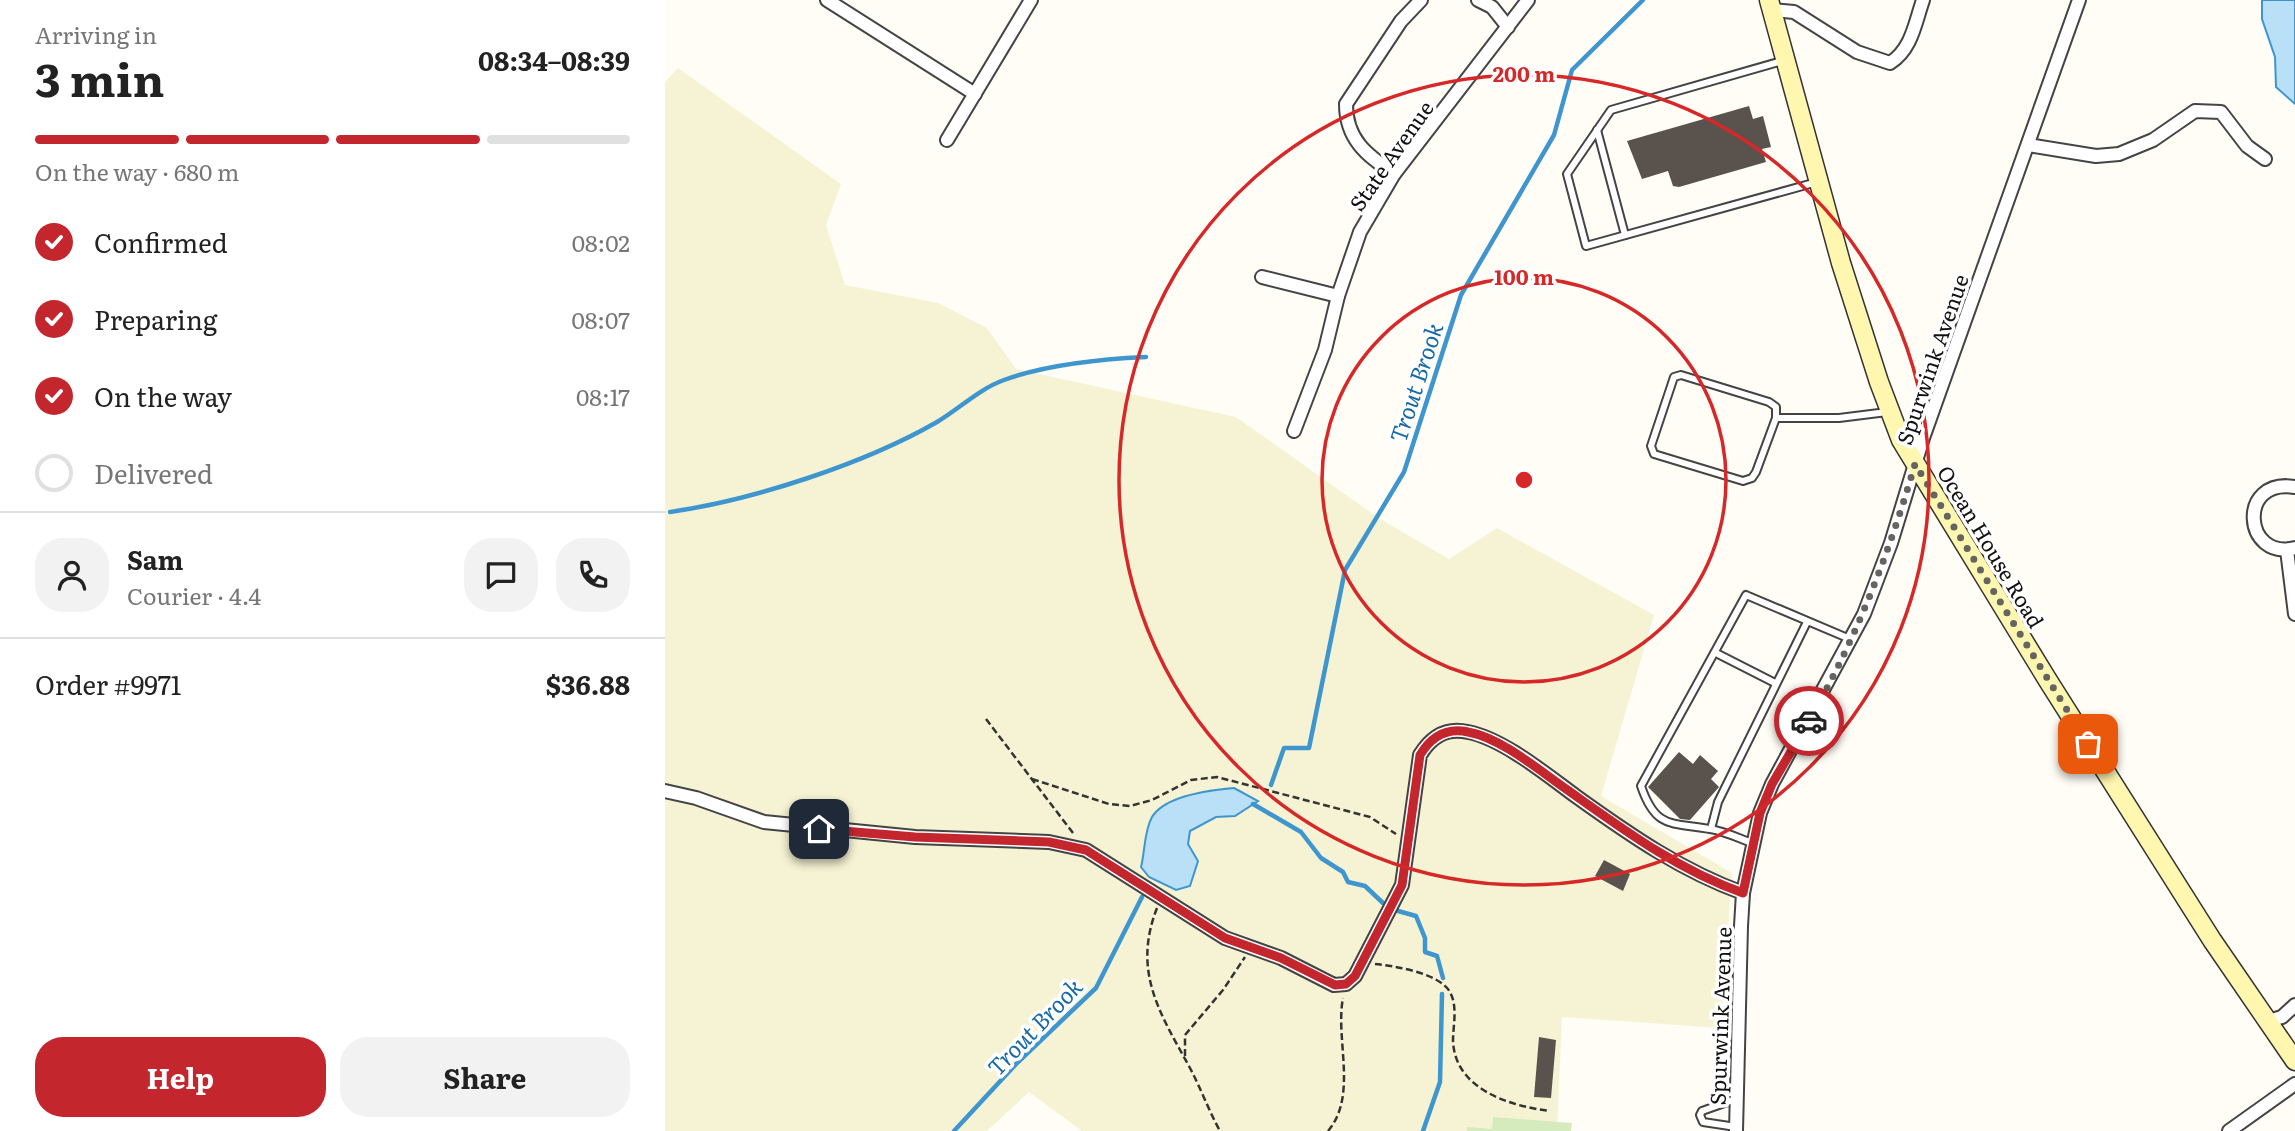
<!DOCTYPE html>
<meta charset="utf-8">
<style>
:root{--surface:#fff;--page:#f2f2f2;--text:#222;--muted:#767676;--line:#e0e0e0;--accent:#c4262e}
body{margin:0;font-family:Literata,serif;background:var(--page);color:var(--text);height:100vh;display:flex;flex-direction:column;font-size:26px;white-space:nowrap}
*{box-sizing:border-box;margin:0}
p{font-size:23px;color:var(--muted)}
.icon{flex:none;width:38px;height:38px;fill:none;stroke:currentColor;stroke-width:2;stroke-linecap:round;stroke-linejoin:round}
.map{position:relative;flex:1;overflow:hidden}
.side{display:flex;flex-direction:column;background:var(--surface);width:665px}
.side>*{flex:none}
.pin{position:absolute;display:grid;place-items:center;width:60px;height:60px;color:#fff;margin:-30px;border-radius:14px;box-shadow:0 4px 10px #0006}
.courier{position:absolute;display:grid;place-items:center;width:70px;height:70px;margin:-35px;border:5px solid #c4262e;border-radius:50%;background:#fff;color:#222;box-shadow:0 2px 9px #0007}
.headline em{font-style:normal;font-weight:700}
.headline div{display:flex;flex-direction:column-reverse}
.headline{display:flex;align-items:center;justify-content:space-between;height:119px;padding:0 35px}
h1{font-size:46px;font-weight:700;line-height:52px}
.bar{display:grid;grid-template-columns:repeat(4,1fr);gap:10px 7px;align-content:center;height:84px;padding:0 35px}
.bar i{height:9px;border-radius:5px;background:var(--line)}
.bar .selected{background:var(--accent)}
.bar p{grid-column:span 4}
.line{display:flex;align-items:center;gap:18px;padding:0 35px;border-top:2px solid var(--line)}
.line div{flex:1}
.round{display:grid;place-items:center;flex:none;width:74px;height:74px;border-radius:28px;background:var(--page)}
ol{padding:0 35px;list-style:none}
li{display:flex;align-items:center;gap:21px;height:77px}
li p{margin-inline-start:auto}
li .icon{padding:7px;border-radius:50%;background:var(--accent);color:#fff;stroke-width:4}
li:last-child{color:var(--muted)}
li i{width:38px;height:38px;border:4px solid var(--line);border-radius:50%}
.primary-button{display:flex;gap:14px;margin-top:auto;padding:14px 35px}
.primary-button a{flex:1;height:80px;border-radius:28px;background:var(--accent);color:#fff;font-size:28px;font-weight:700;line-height:80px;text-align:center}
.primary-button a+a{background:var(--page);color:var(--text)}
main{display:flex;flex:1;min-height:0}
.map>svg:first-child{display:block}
.farmland{fill:#f6f3d4}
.green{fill:#d5ebbd}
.water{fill:#b9e0f7;stroke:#3f96cf;stroke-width:2}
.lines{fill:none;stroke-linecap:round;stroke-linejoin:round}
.stream{stroke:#3f96cf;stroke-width:4.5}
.building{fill:#5a524d}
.lane-casing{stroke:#444;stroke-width:10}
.street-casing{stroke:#444;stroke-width:16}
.secondary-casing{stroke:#333;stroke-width:21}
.path{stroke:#333;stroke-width:2.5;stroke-dasharray:7 3.5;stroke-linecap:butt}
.lane{stroke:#fff;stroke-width:6}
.street{stroke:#fff;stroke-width:12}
.secondary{stroke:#fff6b0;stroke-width:18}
.done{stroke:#646461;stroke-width:7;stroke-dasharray:0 12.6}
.route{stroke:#c4262e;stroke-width:9}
.ring{fill:none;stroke:#d62828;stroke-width:3.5}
.labels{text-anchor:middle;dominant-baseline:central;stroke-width:7;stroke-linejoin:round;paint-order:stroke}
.street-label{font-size:21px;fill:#111;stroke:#fff}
.water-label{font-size:23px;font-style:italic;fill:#1768a6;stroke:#fff}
.centre{fill:#d62828;stroke:#fff;stroke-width:3.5}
.ring-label{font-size:21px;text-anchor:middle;font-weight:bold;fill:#d62828;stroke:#fff;stroke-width:7;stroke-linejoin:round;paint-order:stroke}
</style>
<main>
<section class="side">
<div class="headline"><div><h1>3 min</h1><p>Arriving in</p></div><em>08:34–08:39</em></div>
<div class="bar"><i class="selected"></i><i class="selected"></i><i class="selected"></i><i></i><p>On the way · 680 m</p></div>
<ol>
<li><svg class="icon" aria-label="check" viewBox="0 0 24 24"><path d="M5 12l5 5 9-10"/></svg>Confirmed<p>08:02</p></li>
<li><svg class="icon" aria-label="check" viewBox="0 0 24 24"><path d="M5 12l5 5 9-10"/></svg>Preparing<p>08:07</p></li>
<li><svg class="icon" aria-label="check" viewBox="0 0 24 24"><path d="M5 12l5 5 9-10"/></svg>On the way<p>08:17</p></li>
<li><i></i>Delivered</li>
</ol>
<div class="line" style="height:126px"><a class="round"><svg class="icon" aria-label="person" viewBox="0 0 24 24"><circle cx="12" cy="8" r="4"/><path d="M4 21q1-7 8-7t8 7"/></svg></a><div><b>Sam</b><p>Courier · 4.4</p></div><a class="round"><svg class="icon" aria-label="chat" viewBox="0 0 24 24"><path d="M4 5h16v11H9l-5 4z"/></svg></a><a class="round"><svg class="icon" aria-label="phone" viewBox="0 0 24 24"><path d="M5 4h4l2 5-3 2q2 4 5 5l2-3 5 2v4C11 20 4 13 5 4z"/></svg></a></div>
<div class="line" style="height:91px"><div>Order #9971</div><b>$36.88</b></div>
<div class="primary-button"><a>Help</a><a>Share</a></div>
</section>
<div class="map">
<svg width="1630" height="1131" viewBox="0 0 1630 1131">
<rect width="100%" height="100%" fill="#fffdf5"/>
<polygon class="farmland" points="13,68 176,184 161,225 180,285 273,303 322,328 351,369 571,417 715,519 784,559 832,528 989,615 936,796 1067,873 1056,1028 897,1017 892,1131 417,1131 364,1092 322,1131 0,1131 0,82"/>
<polygon class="green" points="828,1117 907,1123 906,1131 802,1131 802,1127 827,1129"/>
<g class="water">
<polygon points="1597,0 1630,0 1630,104 1611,87 1610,57 1597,19"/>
<path d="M569 788 593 801 570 816 551 817 525 831 523 844 533 861 525 886 511 890 484 877 476 867C480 852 479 831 487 817 500 795 546 790 569 788Z"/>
</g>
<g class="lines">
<g class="stream">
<path d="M5 512C88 500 199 464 272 422 294 409 314 389 339 380 380 365 438 359 481 357"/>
<polyline points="606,785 619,748 644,748 680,570 739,472 796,295 889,135 907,70 978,0"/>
<polyline points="588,804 636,832 656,858 678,872 683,882 700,886 718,903"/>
<polyline points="733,911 751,916 760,938 760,952 772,956 778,978"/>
<polyline points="289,1131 352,1063 431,988 477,897"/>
<polyline points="758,1131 775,1082 777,994"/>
</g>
</g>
<g class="building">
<polygon points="1084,106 1088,119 1098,116 1106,147 1097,149 1101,162 1014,187 1008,186 1003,171 977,179 962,141"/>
<polygon points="1014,752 1028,764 1035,755 1053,771 1046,779 1054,787 1025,820 1015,819 983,787"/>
<polygon points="939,860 965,874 958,891 930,876"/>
<polygon points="874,1037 891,1040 886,1098 869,1097"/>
</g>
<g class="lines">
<g class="lane-casing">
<g id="lane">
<polyline points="1117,61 946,110 902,174 921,246 1152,182"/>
<polyline points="932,130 960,235"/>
<polyline points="1111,418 1091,472 1087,478 1078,481 989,454 986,446 1009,377 1016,375 1104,402 1111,407 1111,418 1174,418 1222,412"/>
<polyline points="1051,653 1110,683"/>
<polyline points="1046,829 1053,802 1142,622"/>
<path d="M1087 843C1073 838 1059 831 1045 829 1007 822 991 830 976 786L1081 595 1185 639"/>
<polyline points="1071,1127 1038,1122 1035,1115 1037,1111 1071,1099"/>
</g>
</g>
<g class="street-casing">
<g id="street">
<polyline points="162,0 310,94"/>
<polyline points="813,0 827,7 843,27"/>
<path d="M1107 10 1129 12 1192 52 1225 63C1247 49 1250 23 1258 0"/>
<polyline points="282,140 366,0"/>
<polyline points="1363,145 1431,156 1454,154 1488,140 1530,111 1556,112 1582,146 1600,159"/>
<path d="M729 174C702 155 681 140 681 104L736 21 756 0"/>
<polyline points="597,277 673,296"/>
<polyline points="629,431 660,350 673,296 695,232 729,174 863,0"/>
<path d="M1630 487C1572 477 1578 561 1630 548"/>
<polyline points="1622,550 1630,614"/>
<path d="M0 791 31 798 99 822 250 837 384 842 421 850 560 938 616 958 669 985 681 984 690 976 737 885 755 755C766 737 781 727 803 732 839 739 883 776 912 797 965 835 1017 871 1078 893"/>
<polyline points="1603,1021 1617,1017 1630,1005"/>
<polyline points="1071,1131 1076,926 1078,893 1095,813 1107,784 1199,614 1226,543 1258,438 1414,0"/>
<polyline points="1564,1131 1630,1084"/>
</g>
</g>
<g class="secondary-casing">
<polyline id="secondary" points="1104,0 1176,263 1214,382 1236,440 1382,679 1547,940 1630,1061"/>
</g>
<g class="path">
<polyline points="321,719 408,833"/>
<polyline points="367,779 444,804 465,806 487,800 526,780 552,777 705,817 731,834"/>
<path d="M492 908C467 972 495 1013 525 1068 536 1089 544 1111 555 1131"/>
<path d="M710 964C730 966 774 973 785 992 793 1007 788 1025 788 1041 790 1089 844 1106 885 1111"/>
<polyline points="520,1056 520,1035 558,990 580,957"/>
<path d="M663 1131C693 1096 670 1039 678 998"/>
</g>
<use href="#lane" class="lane"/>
<use href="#street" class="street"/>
<use href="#secondary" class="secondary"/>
</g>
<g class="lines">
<path class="done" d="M1144 721C1191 639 1224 554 1250 464L1423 744"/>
<path class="route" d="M154 829 250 837 384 842 421 850 560 938 616 958 670 985 681 984 690 976 737 885 755 755C766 737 781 727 803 732 837 738 876 772 904 791 959 830 1013 870 1078 893L1095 813 1107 784 1144 721"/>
</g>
<g class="ring">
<circle cx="859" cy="480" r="202"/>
<circle cx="859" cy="480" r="405"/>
</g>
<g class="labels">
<g class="street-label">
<text transform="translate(725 155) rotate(-55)">State Avenue</text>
<text transform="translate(1266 359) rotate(-71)">Spurwink Avenue</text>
<text transform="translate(1327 546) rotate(59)">Ocean House Road</text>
<text transform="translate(1054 1016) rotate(-88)">Spurwink Avenue</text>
</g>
<g class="water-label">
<text transform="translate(750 382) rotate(-72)">Trout Brook</text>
<text transform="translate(369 1026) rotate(-46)">Trout Brook</text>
</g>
</g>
<circle cx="859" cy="480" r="10" class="centre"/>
<g class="ring-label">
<text x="859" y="82">200 m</text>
<text x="859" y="285">100 m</text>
</g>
</svg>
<div class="pin" style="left:1423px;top:744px;background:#ea580c"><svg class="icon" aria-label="bag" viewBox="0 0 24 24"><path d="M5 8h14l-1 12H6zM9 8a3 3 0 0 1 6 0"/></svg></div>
<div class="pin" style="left:154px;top:829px;background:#1f2937"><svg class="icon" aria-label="home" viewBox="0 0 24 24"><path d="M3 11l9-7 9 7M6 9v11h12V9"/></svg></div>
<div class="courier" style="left:1144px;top:721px"><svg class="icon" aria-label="car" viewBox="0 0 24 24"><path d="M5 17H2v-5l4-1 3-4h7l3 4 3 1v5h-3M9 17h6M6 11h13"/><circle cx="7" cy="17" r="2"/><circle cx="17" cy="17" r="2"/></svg></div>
</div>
</main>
